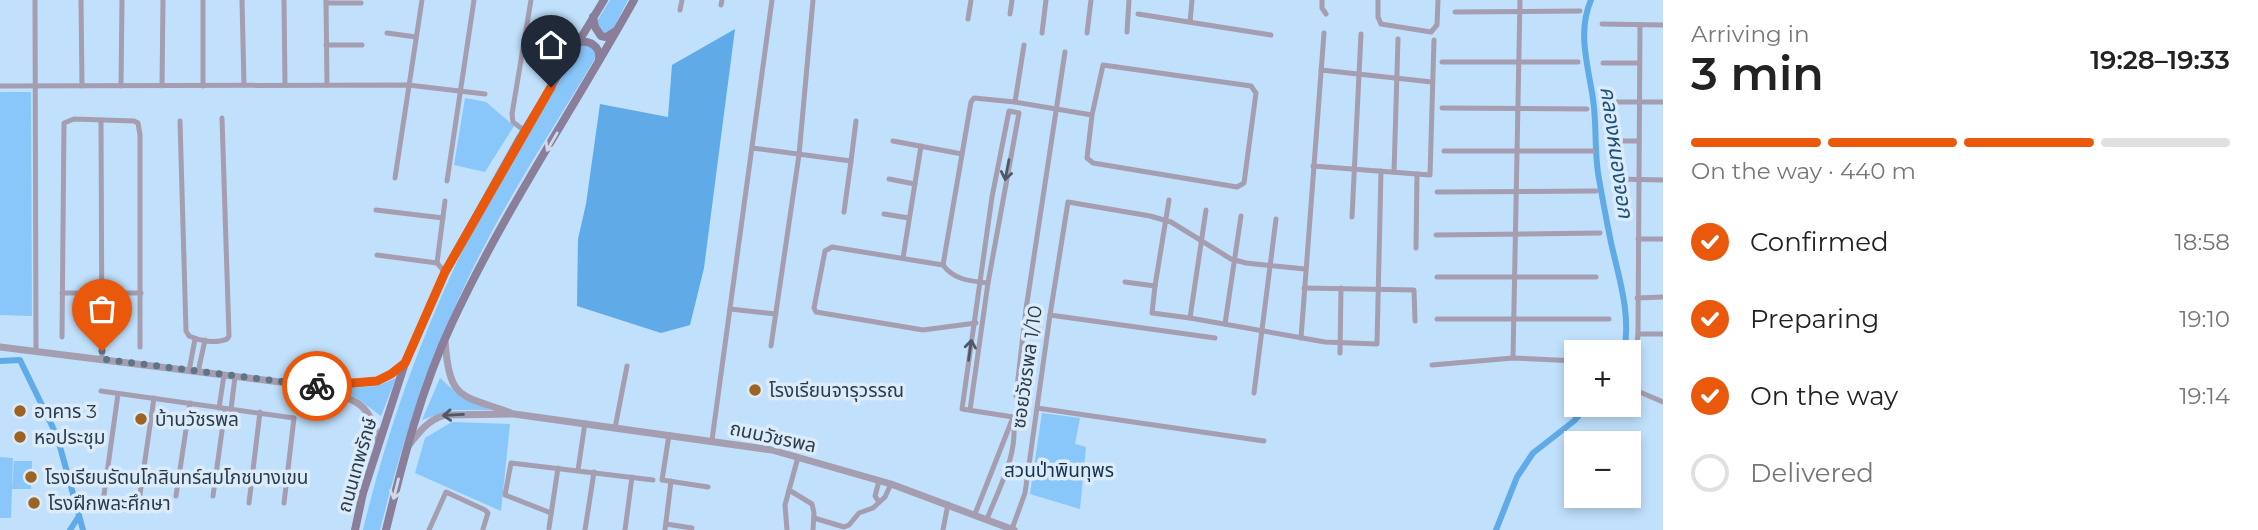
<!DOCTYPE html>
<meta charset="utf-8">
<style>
:root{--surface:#fff;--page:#f6f6f6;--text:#222;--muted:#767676;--line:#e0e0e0;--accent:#ea580c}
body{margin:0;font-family:Montserrat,"Noto Sans Thai",sans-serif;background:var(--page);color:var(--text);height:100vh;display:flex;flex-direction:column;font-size:26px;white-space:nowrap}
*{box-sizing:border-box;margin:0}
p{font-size:23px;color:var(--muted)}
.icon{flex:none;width:38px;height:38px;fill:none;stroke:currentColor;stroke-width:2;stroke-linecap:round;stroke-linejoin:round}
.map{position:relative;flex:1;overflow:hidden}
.panel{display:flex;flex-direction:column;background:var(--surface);width:595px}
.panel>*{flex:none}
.controls{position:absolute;left:1564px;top:340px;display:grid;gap:14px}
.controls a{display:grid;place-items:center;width:77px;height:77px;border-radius:0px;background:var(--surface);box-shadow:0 4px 10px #0003;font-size:35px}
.pin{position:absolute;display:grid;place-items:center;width:60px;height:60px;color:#fff;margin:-72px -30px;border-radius:50% 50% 50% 0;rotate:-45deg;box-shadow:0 0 7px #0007}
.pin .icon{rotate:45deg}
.courier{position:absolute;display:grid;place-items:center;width:70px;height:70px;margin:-35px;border:5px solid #ea580c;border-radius:50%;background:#fff;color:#222;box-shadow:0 2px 9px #0007}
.summary em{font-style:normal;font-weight:600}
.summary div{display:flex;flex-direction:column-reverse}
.summary{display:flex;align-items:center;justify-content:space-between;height:119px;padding:0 28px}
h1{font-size:46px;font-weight:600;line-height:52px}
.bar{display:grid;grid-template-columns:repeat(4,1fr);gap:10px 7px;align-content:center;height:84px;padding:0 28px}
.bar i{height:9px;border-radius:5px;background:var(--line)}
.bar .selected{background:var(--accent)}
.bar p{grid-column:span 4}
ol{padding:0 28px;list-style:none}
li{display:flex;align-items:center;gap:21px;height:77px}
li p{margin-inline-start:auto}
li .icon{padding:7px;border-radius:50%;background:var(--accent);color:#fff;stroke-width:4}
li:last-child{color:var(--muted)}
li i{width:38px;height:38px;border:4px solid var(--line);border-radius:50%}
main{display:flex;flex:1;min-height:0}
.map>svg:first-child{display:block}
.green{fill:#89c6f9}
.water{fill:#5faae7}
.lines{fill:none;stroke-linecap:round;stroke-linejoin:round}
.canal{stroke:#5faae7;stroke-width:6}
.minor{stroke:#a59db0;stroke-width:5}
.tertiary{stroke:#a59db0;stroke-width:7}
.secondary{stroke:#8a7e9a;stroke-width:8}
.oneway{stroke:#cfdbeb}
.oneway2{stroke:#505868}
.done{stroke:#5f7587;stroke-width:7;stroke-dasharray:0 12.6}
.route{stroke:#ea580c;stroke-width:9}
.poi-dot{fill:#9d6322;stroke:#dbebf9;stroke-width:2.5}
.labels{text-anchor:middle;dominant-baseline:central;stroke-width:7;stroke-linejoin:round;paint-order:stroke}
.street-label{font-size:19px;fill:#2b3b49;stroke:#dbebf9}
.poi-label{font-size:19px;fill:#2b3b49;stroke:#dbebf9;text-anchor:start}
.park-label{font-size:19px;fill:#14344d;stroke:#dbebf9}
.water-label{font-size:21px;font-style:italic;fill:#1a5179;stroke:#dbebf9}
</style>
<main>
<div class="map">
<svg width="1663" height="530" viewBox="0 0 1663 530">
<rect width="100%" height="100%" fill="#c0e0fb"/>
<g class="green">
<polygon points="610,0 628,0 613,29 603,33 597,28 597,21"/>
<path d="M585 44 595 48 596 57C556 124 512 190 477 260 434 346 403 437 380 530H363C385 438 416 350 456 264 492 189 538 118 581 46Z"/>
<polygon points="0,92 31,92 32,316 0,315"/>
<polygon points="465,98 486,102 514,126 485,172 454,165"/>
<polygon points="396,378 381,416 357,398 336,389 377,386"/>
<polygon points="440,378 460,396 491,410 450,410 422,420"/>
<polygon points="1042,413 1080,418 1075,444 1086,447 1080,509 1030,494"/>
<polygon points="452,422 510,424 501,511 415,473 425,438"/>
<polygon points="0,457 13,458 11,518 0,518"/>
<polygon points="14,461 32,461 31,489 12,489"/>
</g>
<polygon class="water" points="735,29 704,268 690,325 661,333 577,306 578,239 586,204 600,104 668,117 672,65"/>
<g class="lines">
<g class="canal">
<path d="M1591 0C1577 32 1588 65 1593 99 1597 125 1594 153 1599 179 1603 201 1607 224 1612 247 1620 281 1631 316 1624 352"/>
<polyline points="0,361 20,360 57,436 83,530"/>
<polyline points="70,530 79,516"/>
<polyline points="1496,530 1517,477 1533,453 1574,421 1589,404"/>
</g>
<g class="minor">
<polyline points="35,0 36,350"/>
<polyline points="81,0 82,86"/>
<polyline points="203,0 203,86"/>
<polyline points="242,0 244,85"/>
<polyline points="284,0 285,85"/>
<polyline points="326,0 327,85"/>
<polyline points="1322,0 1322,8 1326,14"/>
<polyline points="1378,0 1378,17 1381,24 1431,32 1437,25 1438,0"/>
<polyline points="326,3 361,3"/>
<polyline points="721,5 722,0"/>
<polyline points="680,10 682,0"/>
<polyline points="1455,12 1580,11"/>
<polyline points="1010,14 1012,0"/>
<polyline points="1138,14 1271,35"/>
<polyline points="968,19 971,0"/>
<polyline points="1190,22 1192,0"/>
<polyline points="1602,24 1663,25"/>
<polyline points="1640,25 1638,334 1633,382 1635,390 1663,402"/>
<polyline points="1127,32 1129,0"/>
<polyline points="387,33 416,37"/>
<polyline points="1042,33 1046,0"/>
<polyline points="1087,33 1091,0"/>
<polyline points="326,45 362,45"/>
<polyline points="1442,62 1578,62"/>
<polyline points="1603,63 1639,63"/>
<polyline points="1321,70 1432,82"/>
<polyline points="0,86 408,85 485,94"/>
<polyline points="121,86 122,0"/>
<polyline points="162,86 163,0"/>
<polyline points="1015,102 1024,45"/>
<polyline points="1608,102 1663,102"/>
<polyline points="1442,108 1587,109"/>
<polyline points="101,120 102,359"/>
<path d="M180 121 186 331 189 336C200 341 216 344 227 339L229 336 222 118"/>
<polyline points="525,131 513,122 512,114 531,0"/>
<polyline points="893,141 962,154"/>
<polyline points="1609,141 1639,141"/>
<polyline points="752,148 851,161 856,121"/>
<polyline points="1444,151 1593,151"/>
<polyline points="1313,166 1430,175 1434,40"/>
<polyline points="1394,172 1398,39"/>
<polyline points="395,178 422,0"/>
<polyline points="889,179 915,184"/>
<polyline points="1615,179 1663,180"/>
<polyline points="447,181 474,0"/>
<polyline points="1437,192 1596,191"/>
<polyline points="376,210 443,218"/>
<polyline points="844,212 851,161"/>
<polyline points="884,214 909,218"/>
<polyline points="1352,217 1361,34"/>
<polyline points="1436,235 1600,233"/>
<polyline points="1638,239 1663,239"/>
<polyline points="1416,248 1417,174"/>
<polyline points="377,255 437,263"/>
<polyline points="903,258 921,146"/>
<polyline points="943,265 971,102 974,98 1015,102 1092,115 1087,158 1093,163 1237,187 1244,183 1256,93 1251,86 1103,65 1092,115"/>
<polyline points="445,272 437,263 445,201"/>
<polyline points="1437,277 1596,277"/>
<polyline points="1125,282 1155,286 1169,200"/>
<polyline points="1155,286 1152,313 1190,318 1206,210"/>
<polyline points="1304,288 1414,290 1415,321"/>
<polyline points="62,293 141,293"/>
<polyline points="1637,298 1663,297"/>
<polyline points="730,309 776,314"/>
<polyline points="1050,315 1215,338"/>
<polyline points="1190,318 1325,342 1377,344 1381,171"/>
<polyline points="1437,319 1609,319"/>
<path d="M976 323 923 330 816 312 814 308 825 251 832 247 943 265C954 280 970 281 988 283"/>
<polyline points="1225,324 1241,216"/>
<polyline points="1638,334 1663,334"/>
<polyline points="62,337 64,123 74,119 134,121 138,123 140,135 140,347"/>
<polyline points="1301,338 1324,33"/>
<polyline points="771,346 799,155 813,0"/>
<polyline points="1340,353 1341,288"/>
<polyline points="1513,358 1520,0"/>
<polyline points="1432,365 1513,358 1577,361"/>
<polyline points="189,371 195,339"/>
<polyline points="198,372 205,340"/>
<polyline points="101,391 294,418 284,503"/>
<polyline points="1254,393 1276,219"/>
<polyline points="1016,396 1026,309 1065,52"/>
<polyline points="219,408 224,375"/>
<polyline points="1037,408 1264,441"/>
<polyline points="231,409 235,377"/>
<polyline points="970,410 988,283 1019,113 1009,111 992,197 962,409 1013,417"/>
<polyline points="615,428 627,366"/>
<polyline points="669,435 662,480 708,487"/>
<polyline points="712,440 772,0"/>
<polyline points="578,470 585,423"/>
<polyline points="789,490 812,504 814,513 813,530"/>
<polyline points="176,496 190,403"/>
<polyline points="213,496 225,409"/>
<polyline points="103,502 118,394"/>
<polyline points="879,502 875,496 879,481"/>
<polyline points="249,503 260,412"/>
<polyline points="138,508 154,398"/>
<polyline points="551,513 505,495 511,463 653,480"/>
<polyline points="975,514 1012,420"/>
<polyline points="814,518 844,527 849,525 859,513 873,508 885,497 891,484"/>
<path d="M987 519C1000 486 1019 453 1013 417"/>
<polyline points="666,524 692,528"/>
<polyline points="549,528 558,468"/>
<polyline points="1012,529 1025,493 1050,315 1068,202 1150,216 1171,222 1231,259 1246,263 1305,269"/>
<polyline points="429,530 446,492 485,510 488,513 483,529"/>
<polyline points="585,530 594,472"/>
<polyline points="625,530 632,477"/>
<polyline points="665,530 671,481"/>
<polyline points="787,530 785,505 798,457"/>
<polyline points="943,530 948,504"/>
</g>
<g class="tertiary">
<path d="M445 341C450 401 459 394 511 413"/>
<polyline points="0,347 312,386 377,381 391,374 405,363"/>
<path d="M317 388C355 400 369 400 379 442"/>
<path d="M409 445C419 432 428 420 445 415L514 414 772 450 891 484 1014 530"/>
</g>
<g class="secondary">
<polyline points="593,17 595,27 601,36 606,37 616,31"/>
<path d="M577 43C589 39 601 46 599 60"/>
<polyline points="355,530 363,493 405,363 445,272 520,138 604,0"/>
<path d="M386 530C403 460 421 389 452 323 504 211 574 108 634 0"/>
</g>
</g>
<defs><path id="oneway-shaft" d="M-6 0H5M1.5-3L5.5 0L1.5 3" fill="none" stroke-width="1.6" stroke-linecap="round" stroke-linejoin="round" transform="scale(1.75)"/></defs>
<g class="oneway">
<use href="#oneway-shaft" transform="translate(552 142) rotate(120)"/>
<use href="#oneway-shaft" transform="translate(396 489) rotate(104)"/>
</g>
<g class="oneway2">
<use href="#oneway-shaft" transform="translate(1007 170) rotate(101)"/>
<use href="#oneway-shaft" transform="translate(970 350) rotate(-82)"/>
<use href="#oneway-shaft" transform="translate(453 415) rotate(177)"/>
</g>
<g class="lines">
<polyline class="done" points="102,351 102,359 317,386"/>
<polyline class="route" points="317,386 377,381 391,374 405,363 445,272 551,87"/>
</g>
<g class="poi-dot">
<circle cx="755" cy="390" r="7"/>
<circle cx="20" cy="411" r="7"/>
<circle cx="141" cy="419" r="7"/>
<circle cx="20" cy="437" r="7"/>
<circle cx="31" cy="477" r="7"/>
<circle cx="34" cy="503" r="7"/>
</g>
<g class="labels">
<g class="street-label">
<text transform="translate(1027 367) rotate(-82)">ซอยวัชรพล 1/10</text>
<text transform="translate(773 437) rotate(12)">ถนนวัชรพล</text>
<text transform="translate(357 465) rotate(-74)">ถนนเทพรักษ์</text>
</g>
<g class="poi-label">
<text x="769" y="390">โรงเรียนจารุวรรณ</text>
<text x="34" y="411">อาคาร 3</text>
<text x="155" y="419">บ้านวัชรพล</text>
<text x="34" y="437">หอประชุม</text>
<text x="45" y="477">โรงเรียนรัตนโกสินทร์สมโภชบางเขน</text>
<text x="48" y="503">โรงฝึกพละศึกษา</text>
</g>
<g class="park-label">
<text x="1059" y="470">สวนป่าพินทุพร</text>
</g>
<g class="water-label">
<text transform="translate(1617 152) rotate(82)">คลองหนองจอก</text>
</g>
</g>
</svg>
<div class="controls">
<a>+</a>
<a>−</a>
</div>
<div class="pin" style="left:102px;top:351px;background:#ea580c"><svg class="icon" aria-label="bag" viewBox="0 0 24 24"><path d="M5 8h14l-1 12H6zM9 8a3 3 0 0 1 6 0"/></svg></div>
<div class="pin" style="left:551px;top:87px;background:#1f2937"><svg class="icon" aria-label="home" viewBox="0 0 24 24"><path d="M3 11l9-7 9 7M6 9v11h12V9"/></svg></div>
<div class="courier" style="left:317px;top:386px"><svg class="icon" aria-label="bike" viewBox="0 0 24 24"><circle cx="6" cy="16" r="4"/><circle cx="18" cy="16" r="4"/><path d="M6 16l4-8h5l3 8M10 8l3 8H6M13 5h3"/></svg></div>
</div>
<section class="panel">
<div class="summary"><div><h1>3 min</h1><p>Arriving in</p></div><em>19:28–19:33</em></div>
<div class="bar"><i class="selected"></i><i class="selected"></i><i class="selected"></i><i></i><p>On the way · 440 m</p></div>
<ol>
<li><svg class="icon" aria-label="check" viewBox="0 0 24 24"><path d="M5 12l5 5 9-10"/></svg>Confirmed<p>18:58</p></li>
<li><svg class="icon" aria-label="check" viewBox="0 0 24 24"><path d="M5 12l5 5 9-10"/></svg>Preparing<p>19:10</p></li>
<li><svg class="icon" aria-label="check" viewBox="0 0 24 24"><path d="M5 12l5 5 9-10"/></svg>On the way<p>19:14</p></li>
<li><i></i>Delivered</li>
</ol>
</section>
</main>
